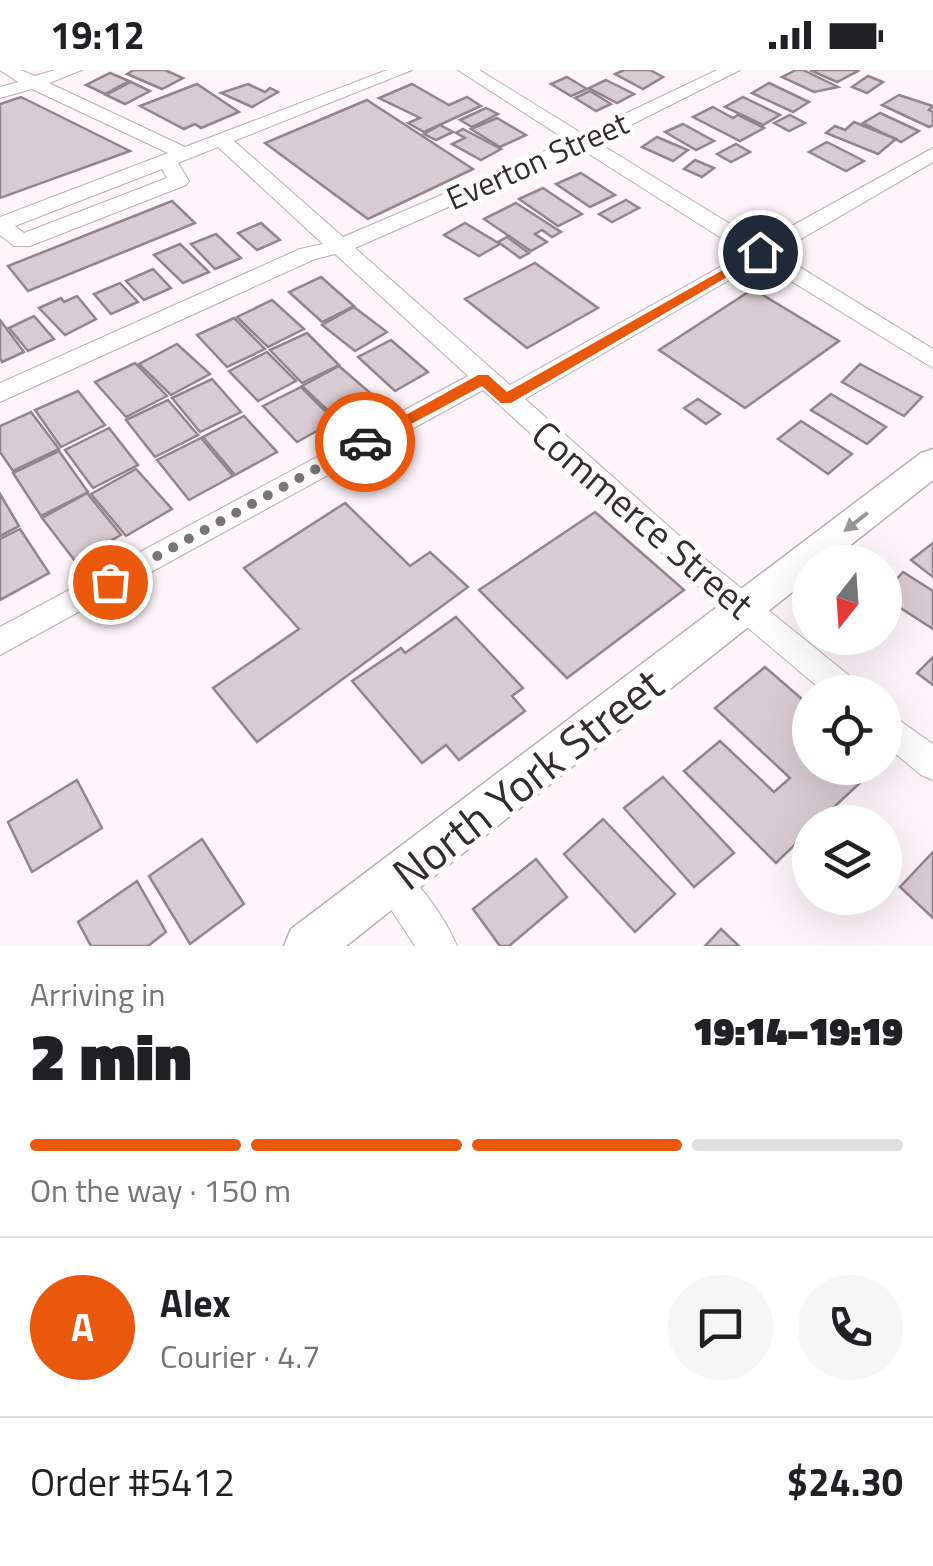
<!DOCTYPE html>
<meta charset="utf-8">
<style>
:root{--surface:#fff;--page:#f6f6f6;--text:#202124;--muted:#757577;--line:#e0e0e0;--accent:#ea580c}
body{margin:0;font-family:"Titillium Web",sans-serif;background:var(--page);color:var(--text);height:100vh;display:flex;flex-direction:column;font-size:38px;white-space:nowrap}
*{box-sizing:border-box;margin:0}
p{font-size:32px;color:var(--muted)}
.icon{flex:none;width:55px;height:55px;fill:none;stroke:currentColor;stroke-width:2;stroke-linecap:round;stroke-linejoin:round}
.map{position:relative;height:876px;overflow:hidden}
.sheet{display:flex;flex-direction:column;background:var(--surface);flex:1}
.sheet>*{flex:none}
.needle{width:65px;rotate:197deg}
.controls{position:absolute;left:792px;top:475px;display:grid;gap:20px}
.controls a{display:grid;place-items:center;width:110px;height:110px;border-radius:50%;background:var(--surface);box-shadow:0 10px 40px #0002;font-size:50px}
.pin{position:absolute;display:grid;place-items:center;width:85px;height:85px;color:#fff;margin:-42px;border:5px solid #fff;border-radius:50%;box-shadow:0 2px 10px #0007}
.courier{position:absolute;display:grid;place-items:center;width:100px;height:100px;margin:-50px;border:8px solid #ea580c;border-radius:50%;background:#fff;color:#222;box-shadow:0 2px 12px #0007}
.headline em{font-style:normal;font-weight:800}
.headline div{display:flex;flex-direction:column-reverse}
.headline{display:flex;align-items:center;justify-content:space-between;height:170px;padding:0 30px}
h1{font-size:65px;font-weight:800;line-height:75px}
.bar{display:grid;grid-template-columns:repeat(4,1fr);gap:15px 10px;align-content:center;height:120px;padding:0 30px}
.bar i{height:12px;border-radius:8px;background:var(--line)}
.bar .selected{background:var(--accent)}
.bar p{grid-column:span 4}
.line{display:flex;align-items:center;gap:25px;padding:0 30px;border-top:2px solid var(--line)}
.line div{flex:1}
.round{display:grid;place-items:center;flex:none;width:105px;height:105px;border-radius:52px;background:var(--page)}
.status{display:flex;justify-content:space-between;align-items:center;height:70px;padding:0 50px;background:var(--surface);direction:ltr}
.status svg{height:28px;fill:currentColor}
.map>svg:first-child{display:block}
.building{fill:#d9cbd2;stroke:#92858c;stroke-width:2.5}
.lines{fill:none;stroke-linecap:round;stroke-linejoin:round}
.minor-casing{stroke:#baadb4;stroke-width:2}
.major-casing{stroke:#baadb4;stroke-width:3}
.minor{fill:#fff;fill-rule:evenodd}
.major{fill:#fff;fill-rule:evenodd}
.oneway{fill:#999698}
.route{fill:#ea580c}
.done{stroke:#7a7377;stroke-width:10;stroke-dasharray:0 18}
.labels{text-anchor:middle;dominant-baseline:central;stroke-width:10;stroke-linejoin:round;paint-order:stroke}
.far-street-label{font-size:32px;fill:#332d30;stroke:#fff}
.street-label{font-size:38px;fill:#332d30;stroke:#fff}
.near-street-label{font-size:45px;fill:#332d30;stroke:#fff}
</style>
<div class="status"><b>19:12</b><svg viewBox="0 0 49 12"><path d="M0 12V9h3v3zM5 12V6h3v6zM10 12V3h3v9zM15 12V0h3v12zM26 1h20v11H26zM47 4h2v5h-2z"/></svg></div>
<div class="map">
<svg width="933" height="876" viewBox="0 0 933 876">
<rect width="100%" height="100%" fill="#fef5fa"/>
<g class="building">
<polygon points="134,0 165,0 183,8 162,19 127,4"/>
<polygon points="624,0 650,0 663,7 643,19 615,4"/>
<polygon points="796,0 803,0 838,17 814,22 782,7"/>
<polygon points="810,0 856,0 858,1 837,12"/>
<polygon points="110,3 129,11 105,24 86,15"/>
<polygon points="868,6 883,12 867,23 852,17"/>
<polygon points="567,7 587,19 571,26 551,14"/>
<polygon points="606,10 634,24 617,33 589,18"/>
<polygon points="131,12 150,21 125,34 106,25"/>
<polygon points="769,13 809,32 793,42 752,23"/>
<polygon points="197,14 239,42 201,58 195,54 184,59 140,36"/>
<polygon points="248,14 265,22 270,18 278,22 252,37 221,23"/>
<polygon points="412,14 449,35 467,27 481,36 424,62 408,53 420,48 379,28"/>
<polygon points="590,21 611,34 596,41 575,28"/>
<polygon points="899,25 933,36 929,40 933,42 933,55 929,57 882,35"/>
<polygon points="21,27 130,81 0,128 0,34"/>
<polygon points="743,27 780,45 763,55 725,37"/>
<polygon points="367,30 473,99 368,149 265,73"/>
<polygon points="713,37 733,48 738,45 764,58 740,71 693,47"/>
<polygon points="486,38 498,44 472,57 460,50"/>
<polygon points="880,43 919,61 901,72 863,53"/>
<polygon points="790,45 805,53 789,61 774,53"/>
<polygon points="497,48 526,65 500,77 471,59"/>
<polygon points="854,52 896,69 878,84 826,63 835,56 845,60"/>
<polygon points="683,54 714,71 696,80 665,62"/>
<polygon points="440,55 453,62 436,70 424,64"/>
<polygon points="463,59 501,79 481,90 452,74 465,68 456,63"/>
<polygon points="657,67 688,80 673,91 642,77"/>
<polygon points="827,72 864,91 846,101 809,82"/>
<polygon points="736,74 750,82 731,92 717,84"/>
<polygon points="695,90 714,98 702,107 684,99"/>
<polygon points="581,103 615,125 590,137 556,114"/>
<polygon points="543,118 582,144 558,156 519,129"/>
<polygon points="626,130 639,138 612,152 599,144"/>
<polygon points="172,131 195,153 28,221 8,196"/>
<polygon points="516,133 561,162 552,167 542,160 535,164 547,172 531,181 484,149"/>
<polygon points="261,153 280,170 257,180 238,163"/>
<polygon points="465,153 500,174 479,186 444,165"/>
<polygon points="216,164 241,188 215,199 191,174"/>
<polygon points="507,167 529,183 520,188 498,172"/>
<polygon points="180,174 209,202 183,213 154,185"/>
<polygon points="535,193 598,238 527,278 465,229"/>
<polygon points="153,199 171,218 144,230 126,211"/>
<polygon points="321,207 354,236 322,252 289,222"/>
<polygon points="120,213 138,232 111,244 94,224"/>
<polygon points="753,219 839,271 745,338 659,280"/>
<polygon points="77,226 96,249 65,265 39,238 61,228 64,232"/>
<polygon points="272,230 304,259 268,277 237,247"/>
<polygon points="354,237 387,262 355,281 322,255"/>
<polygon points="34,246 54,269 28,281 9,258"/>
<polygon points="234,248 265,279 227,297 197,265"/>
<polygon points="0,250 24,282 2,292 0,288"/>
<polygon points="307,263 339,295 302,313 270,280"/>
<polygon points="391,270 428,302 395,321 358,287"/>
<polygon points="177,274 210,304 171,325 139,294"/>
<polygon points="267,282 296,311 258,331 229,301"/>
<polygon points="135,293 167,326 126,347 95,312"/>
<polygon points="860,294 922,327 904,346 842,312"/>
<polygon points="339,296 376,328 338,350 302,316"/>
<polygon points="212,309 241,342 200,362 172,328"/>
<polygon points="301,317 335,351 297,372 263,336"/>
<polygon points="78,321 105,355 61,377 35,340"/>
<polygon points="831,324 886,357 867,374 811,340"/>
<polygon points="698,329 720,344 706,354 684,338"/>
<polygon points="168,330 198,365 155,387 126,350"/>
<polygon points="31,342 59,379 13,401 0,382 0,356"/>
<polygon points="244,346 277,382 235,405 203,367"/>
<polygon points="801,351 852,384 828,404 778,369"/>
<polygon points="109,358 138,395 93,418 65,380"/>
<polygon points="201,368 233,406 189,430 157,390"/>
<polygon points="59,381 88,422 41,446 13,403"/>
<polygon points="136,399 172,439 126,466 91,424"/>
<polygon points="87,423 121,465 75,491 42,448"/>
<polygon points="0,424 19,456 0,466"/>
<polygon points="345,433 410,496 430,482 468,517 257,672 213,618 299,559 244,498"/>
<polygon points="595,442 684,520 567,608 479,520"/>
<polygon points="20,459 49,503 0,530 0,469"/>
<polygon points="933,473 933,507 911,490"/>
<polygon points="903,502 933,521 933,559 885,528 885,522"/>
<polygon points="456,547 523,618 512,626 525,641 459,690 446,675 422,693 352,611 401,578 405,583"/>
<polygon points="933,587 933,615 917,603"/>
<polygon points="765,597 810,636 810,698 876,698 818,752 810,752 810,760 776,793 684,701 720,671 774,722 790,708 715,638"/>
<polygon points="663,707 734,783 694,817 624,738"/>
<polygon points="77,710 102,758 32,802 8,752"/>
<polygon points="603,749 675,824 635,862 564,784"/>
<polygon points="202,769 244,834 190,874 149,806"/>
<polygon points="933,782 933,848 900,817"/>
<polygon points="536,789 567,827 509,876 500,876 473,839"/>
<polygon points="137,811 166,862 148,876 91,876 78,852"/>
<polygon points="721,859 739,876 705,876"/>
</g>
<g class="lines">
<g class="minor-casing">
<g id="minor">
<path d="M0 0H21L35 6 55 0H82L49 13 185 77 387 0H412L234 71 343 167 568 71 458 0H479L583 64 717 0H740L597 72 761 173 933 78V92L777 183 933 279V298L760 192 525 329 710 493 857 612 862 622H824L690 509 483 320 0 585V557L468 306 335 184 315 189 0 332V313L300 179 323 174 218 77 178 93 189 111 186 115 30 176H14L0 165V147L168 83 32 19 0 28V17L18 12ZM581 79 745 183 510 315 355 178ZM162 99 167 108 24 163 15 156Z"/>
<polygon points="885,640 933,674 933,710 921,705 885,675"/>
<path d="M391 794C417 805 446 850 457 876H415L373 812 378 799Z"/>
</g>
</g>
<g class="major-casing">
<polygon id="major" points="933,379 933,410 829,492 810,492 810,508 346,876 284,876 291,859 921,383"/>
</g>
<use href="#minor" class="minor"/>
<use href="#major" class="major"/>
</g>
<defs><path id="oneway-solid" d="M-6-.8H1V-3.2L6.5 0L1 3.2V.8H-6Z" transform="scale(2.5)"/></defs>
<use class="oneway" href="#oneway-solid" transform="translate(856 452) rotate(142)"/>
<polygon class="route" points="760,179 767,182 765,185 511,333 501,333 482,316 370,376 365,378 357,372 478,305 488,305 507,322"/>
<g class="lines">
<polyline class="done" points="110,512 365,372"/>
</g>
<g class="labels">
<g class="far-street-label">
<text transform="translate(537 90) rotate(-24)">Everton Street</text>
</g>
<g class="street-label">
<text transform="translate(643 449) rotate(41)">Commerce Street</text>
</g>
<g class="near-street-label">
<text transform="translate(527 708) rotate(-38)">North York Street</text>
</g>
</g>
</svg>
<div class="controls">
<a><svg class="needle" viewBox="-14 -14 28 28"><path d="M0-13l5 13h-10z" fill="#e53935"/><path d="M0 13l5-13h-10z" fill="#757577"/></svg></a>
<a><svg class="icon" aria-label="locate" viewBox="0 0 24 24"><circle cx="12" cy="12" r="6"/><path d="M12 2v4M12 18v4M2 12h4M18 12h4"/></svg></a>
<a><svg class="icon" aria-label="layers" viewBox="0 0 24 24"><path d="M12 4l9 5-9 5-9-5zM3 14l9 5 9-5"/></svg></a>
</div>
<div class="pin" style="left:110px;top:512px;background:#ea580c"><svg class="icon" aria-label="bag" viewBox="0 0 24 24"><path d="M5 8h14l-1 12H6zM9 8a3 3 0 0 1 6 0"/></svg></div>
<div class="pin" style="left:760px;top:182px;background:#1f2937"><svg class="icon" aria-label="home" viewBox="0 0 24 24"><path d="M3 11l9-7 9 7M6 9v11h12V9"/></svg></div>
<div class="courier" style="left:365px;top:372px"><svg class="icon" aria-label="car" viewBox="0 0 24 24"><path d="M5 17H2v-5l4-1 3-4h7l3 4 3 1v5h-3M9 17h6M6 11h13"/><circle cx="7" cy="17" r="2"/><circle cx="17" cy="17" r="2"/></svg></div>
</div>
<section class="sheet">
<div class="headline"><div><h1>2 min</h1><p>Arriving in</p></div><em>19:14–19:19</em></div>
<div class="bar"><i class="selected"></i><i class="selected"></i><i class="selected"></i><i></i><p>On the way · 150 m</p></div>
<div class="line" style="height:180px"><b class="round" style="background:var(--accent);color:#fff">A</b><div><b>Alex</b><p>Courier · 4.7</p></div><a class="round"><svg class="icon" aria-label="chat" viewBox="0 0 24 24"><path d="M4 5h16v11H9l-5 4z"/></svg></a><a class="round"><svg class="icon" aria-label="phone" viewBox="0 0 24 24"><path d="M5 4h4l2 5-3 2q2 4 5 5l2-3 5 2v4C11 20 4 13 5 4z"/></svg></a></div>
<div class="line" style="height:130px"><div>Order #5412</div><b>$24.30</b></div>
</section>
